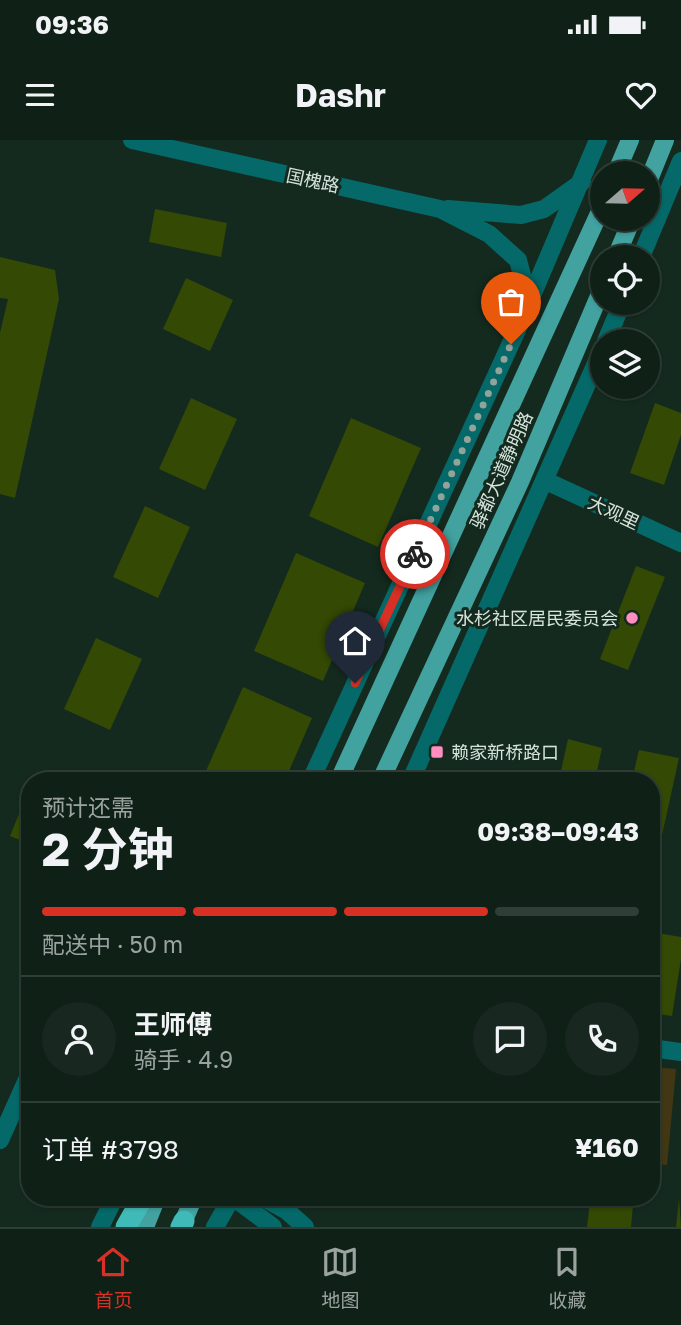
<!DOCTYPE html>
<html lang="zh">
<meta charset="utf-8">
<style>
:root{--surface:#0f2017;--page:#182820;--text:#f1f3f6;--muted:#9ba3a1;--line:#2f3e36;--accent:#d93025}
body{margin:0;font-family:"Golos Text","Noto Sans SC",sans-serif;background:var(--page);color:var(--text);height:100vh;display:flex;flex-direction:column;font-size:26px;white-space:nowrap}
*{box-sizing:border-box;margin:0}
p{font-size:23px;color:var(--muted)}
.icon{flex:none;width:38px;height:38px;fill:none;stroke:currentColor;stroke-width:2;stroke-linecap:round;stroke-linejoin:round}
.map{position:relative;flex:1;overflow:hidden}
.panel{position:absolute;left:21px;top:632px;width:639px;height:434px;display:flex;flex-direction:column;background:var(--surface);border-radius:28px;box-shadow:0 2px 5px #0004,0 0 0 2px var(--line)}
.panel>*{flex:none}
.needle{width:46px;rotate:70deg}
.controls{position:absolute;left:590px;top:21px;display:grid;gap:14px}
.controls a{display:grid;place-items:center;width:70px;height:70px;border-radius:50%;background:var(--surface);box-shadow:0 2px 5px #0004,0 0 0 2px var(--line);font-size:35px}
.pin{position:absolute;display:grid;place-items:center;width:60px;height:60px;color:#fff;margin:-72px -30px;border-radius:50% 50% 50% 0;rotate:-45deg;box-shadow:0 0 7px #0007}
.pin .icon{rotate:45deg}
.courier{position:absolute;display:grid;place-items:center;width:70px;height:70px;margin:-35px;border:5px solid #d93025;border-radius:50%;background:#fff;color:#222;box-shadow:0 2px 9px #0007}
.headline em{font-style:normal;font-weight:700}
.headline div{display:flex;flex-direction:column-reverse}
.headline{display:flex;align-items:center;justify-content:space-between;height:119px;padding:0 21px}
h1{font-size:46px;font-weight:700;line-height:52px}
.bar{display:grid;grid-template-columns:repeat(4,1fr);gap:10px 7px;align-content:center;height:84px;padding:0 21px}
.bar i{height:9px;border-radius:5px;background:var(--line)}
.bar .current{background:var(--accent)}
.bar p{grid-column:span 4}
.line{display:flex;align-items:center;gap:18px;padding:0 21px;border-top:2px solid var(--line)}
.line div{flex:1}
.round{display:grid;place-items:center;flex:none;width:74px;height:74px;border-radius:37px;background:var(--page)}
.status{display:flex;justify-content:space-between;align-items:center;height:49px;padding:0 35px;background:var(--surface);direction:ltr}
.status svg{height:19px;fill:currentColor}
header{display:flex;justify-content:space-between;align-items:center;height:91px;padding:0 21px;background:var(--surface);font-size:32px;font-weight:700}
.tab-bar{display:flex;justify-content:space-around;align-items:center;height:98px;border-top:2px solid var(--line);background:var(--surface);font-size:19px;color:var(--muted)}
.tab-bar a{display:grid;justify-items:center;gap:4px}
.tab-bar .current{color:var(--accent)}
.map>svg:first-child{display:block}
.park{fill:#413712}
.building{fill:#344904}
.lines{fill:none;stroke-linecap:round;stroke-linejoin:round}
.minor{stroke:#046968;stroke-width:18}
.major{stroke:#41a2a0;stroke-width:18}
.highway{stroke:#40bab8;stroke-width:21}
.done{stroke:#92a39a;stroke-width:7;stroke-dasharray:0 12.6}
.route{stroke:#d93025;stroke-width:9}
.poi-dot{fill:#fd8ebf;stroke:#142a1f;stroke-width:2.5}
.labels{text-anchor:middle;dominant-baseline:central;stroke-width:6;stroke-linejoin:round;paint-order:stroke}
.street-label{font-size:18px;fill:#d6e4dc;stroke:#142a1f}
.poi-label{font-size:18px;fill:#d6e4dc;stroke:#142a1f;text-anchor:end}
</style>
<div class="status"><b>09:36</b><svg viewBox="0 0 49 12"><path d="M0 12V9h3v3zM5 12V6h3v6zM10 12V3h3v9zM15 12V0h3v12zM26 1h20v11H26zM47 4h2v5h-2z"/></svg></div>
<header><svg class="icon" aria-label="menu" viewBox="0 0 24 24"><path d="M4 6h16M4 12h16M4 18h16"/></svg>Dashr<svg class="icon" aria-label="heart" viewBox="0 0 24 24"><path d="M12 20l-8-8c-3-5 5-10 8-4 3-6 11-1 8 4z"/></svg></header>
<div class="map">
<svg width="681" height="1087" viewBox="0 0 681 1087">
<rect width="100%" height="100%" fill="#142a1f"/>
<polygon class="park" points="651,927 676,929 667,1025 651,1023"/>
<g class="building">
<polygon points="155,69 227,83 221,117 149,102"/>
<polygon points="0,117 55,130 59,159 15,358 0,354 0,193 8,159 0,158"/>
<polygon points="186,138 233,160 210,211 163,189"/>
<polygon points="191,258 237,279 205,350 159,329"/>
<polygon points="655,263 681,273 681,295 664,345 630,333"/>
<polygon points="351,278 421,308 378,407 309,376"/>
<polygon points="145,366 190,387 158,458 113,437"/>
<polygon points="296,413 365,443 323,541 254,511"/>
<polygon points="636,426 665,437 628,530 600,519"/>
<polygon points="96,498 142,519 110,590 64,569"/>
<polygon points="243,547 312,578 285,640 202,640"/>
<polygon points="568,599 602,608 595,640 559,640"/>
<polygon points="639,610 679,618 657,718 651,717 651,640 632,640"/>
<polygon points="30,647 30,704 10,696"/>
<polygon points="651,792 681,797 681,819 672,876 651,873"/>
<polygon points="679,1059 681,1087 676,1087"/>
<polygon points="590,1061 633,1065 631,1087 587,1087"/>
</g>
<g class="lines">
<g class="minor">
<polyline points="132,0 440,69 489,94 518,120 525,147 523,165"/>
<polyline points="448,69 521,75 544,69 582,42"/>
<polyline points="641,117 681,21"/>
<polyline points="606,201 622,163"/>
<polyline points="546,341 681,403"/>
<polyline points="311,640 522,179 598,0"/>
<polyline points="411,640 602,210"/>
<polyline points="651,908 681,912"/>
<polyline points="0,1000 30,933"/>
<polyline points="233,1057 273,1087"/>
<polyline points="262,1057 287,1071 305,1087"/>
<polyline points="100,1087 115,1057"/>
<polyline points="215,1087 232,1057"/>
</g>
<g class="major">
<polyline points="616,33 630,0"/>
<polyline points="648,42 665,0"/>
<polyline points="616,117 632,79"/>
<polyline points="339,640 602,67"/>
<polyline points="381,640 520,342 602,149"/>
<polyline points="145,1087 157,1057"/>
<polyline points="181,1087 194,1057"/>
</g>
<g class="highway">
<polyline points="126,1087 143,1057"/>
<polyline points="181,1087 184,1081"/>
</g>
</g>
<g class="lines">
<polyline class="done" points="415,414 511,204"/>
<polyline class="route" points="355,543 415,414"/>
</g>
<g class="poi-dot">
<circle cx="632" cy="478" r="7"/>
<rect x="430" y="605" width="14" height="14" rx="3.5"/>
</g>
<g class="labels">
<g class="street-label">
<text transform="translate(313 40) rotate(12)">国槐路</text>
<text transform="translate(501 330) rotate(-66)">驿都大道静明路</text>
<text transform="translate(614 372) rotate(25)">大观里</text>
</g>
<g class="poi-label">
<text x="618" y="478">水杉社区居民委员会</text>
<text x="451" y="612" text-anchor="start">赖家新桥路口</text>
</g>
</g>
</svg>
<div class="controls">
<a><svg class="needle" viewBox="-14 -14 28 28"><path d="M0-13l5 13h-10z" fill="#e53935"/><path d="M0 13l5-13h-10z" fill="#9ba3a1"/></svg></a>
<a><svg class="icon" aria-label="locate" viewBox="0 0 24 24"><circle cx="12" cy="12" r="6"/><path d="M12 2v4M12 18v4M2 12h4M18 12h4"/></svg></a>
<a><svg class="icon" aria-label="layers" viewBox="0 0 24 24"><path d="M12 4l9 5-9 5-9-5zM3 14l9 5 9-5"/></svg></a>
</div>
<div class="pin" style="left:511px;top:204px;background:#ea580c"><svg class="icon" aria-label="bag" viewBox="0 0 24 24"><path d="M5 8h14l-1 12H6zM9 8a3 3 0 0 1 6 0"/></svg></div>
<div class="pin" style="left:355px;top:543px;background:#1f2937"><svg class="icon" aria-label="home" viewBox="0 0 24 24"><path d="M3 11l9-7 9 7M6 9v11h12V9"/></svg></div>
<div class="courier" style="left:415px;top:414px"><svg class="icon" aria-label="bike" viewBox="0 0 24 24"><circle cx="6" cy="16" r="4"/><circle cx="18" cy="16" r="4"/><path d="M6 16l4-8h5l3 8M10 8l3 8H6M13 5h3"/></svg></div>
<section class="panel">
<div class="headline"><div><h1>2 分钟</h1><p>预计还需</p></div><em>09:38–09:43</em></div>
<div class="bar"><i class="current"></i><i class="current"></i><i class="current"></i><i></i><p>配送中 · 50 m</p></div>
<div class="line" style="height:126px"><a class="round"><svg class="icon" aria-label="person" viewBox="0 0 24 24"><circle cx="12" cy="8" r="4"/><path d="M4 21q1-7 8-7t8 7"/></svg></a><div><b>王师傅</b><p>骑手 · 4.9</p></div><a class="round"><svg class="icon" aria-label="chat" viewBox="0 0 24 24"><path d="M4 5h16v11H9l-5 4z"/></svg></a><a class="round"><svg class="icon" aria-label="phone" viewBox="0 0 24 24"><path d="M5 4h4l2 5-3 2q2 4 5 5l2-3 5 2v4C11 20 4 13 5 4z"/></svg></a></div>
<div class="line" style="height:91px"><div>订单 #3798</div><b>¥160</b></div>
</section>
</div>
<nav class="tab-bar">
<a class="current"><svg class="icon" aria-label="home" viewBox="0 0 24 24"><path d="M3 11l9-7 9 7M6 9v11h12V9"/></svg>首页</a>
<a><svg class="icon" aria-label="map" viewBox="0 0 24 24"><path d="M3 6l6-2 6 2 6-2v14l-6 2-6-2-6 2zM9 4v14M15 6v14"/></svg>地图</a>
<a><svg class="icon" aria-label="saved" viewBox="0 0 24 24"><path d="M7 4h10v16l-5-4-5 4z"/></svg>收藏</a>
</nav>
